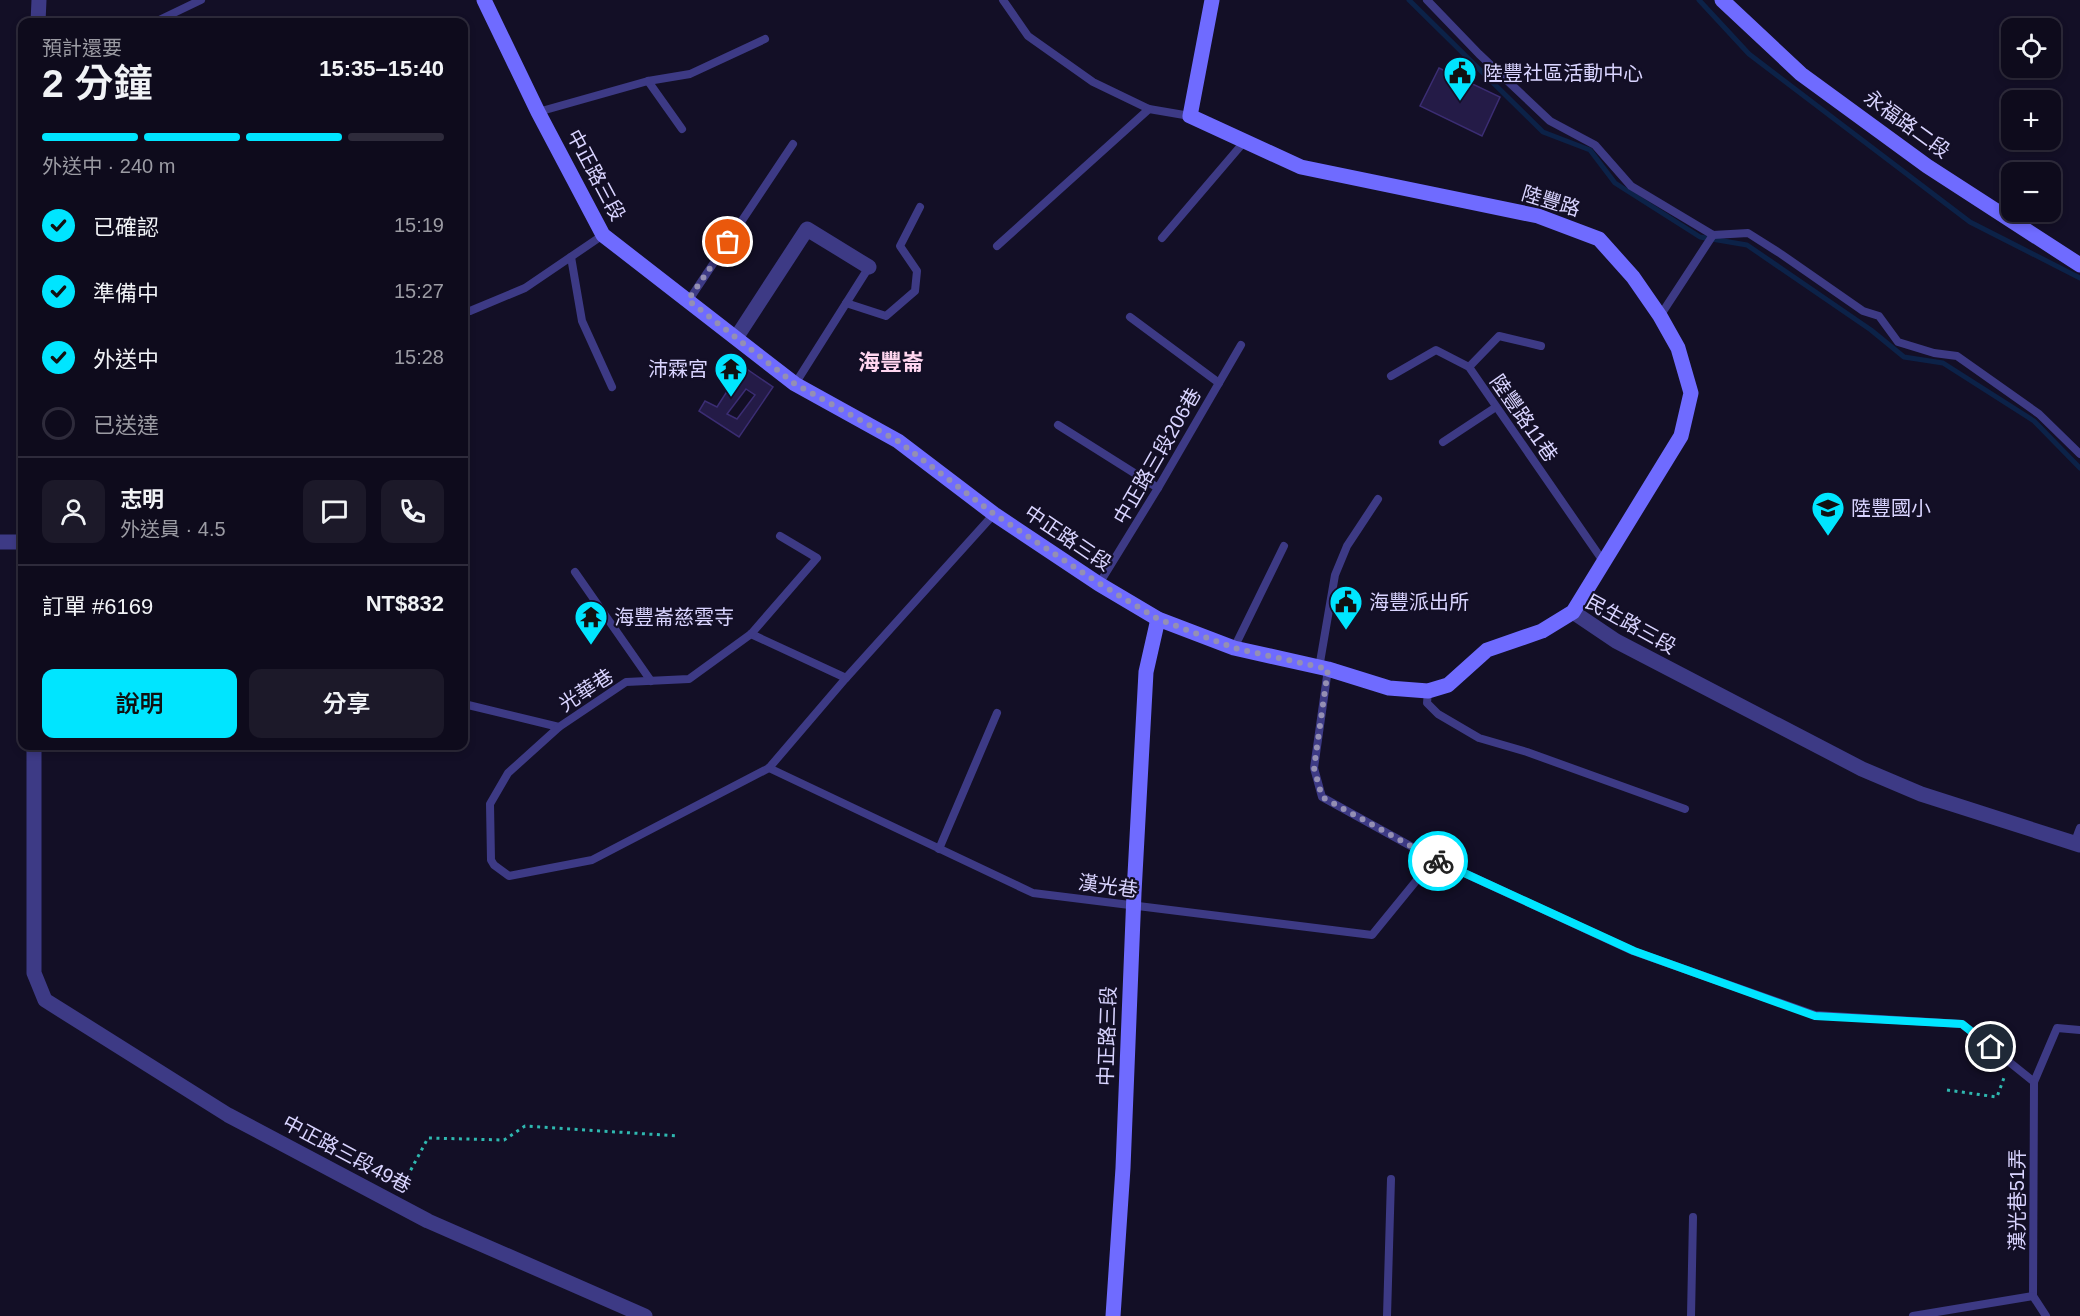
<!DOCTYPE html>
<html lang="zh-TW">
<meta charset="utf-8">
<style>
:root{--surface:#0e0b1c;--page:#1c1929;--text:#f1f3f6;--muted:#9b9ba3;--line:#2e2b3b;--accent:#00e5ff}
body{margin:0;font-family:Helvetica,"Noto Sans TC",sans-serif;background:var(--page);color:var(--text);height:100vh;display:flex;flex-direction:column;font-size:22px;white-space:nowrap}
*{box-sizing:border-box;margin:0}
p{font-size:20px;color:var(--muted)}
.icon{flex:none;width:33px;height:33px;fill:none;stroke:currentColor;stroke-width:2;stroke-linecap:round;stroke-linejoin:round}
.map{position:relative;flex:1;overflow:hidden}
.sheet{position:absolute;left:18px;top:18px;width:450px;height:732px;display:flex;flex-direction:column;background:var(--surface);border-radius:12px;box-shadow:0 3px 9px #0003,0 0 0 2px var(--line)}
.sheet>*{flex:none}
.tools{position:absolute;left:2001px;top:18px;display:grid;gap:12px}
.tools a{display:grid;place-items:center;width:60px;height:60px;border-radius:12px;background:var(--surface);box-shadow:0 3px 9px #0003,0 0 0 2px var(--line);font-size:30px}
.pin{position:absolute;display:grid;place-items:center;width:51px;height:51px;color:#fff;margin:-26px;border:3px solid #fff;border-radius:50%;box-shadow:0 2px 6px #0007}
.courier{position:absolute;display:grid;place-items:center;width:60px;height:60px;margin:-30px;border:4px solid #00e5ff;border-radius:50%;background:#fff;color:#222;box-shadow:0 2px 8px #0007}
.head em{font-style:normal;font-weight:600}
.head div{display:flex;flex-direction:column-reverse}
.head{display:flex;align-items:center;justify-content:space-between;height:102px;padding:0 24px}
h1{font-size:39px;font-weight:600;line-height:45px}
.bar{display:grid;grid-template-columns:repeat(4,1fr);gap:9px 6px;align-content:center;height:72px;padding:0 24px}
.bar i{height:8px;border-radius:4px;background:var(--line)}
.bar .active{background:var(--accent)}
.bar p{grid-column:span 4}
.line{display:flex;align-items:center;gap:15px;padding:0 24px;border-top:2px solid var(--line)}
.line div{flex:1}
.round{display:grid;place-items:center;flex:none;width:63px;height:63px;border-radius:12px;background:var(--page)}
ol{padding:0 24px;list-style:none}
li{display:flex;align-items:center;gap:18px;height:66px}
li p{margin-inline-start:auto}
li .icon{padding:6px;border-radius:50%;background:var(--accent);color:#111;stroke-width:4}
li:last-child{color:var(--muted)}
li i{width:33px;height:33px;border:3px solid var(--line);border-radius:50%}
.button{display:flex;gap:12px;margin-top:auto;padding:12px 24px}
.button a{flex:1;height:69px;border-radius:12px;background:var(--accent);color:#111;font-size:24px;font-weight:600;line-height:69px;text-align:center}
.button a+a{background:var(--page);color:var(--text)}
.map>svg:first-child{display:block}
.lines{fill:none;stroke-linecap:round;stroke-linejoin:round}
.stream{stroke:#0c2248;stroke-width:5}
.building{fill:#241b47;stroke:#3b2d73;stroke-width:1.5;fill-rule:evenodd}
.path{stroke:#2fb8b0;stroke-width:3;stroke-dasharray:3 4.5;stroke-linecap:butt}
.lane{stroke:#3d3a85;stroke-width:8}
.street{stroke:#3d3a85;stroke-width:15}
.secondary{stroke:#6f6bff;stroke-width:15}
.done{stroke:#948fb3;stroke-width:6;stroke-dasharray:0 10.8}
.route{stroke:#00e5ff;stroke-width:8}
.labels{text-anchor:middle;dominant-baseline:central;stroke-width:4.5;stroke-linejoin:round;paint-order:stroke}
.poi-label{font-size:20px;fill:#d9d4ff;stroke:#130f26;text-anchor:start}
.street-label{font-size:20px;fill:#d9d4ff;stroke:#130f26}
.quarter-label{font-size:22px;font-weight:bold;fill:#ffd6f0;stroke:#130f26}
</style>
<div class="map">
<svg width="2080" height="1316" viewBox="0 0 2080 1316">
<rect width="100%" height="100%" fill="#130f26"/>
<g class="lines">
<g class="stream">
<polyline points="1409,0 1543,132 1590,150 1615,183 1700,237 1747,245 1871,330 1904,357 1943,363 2034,421 2080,468"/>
<polyline points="1699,0 1749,54 1970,222 2080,278"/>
</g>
</g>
<g class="building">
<polygon points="1439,68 1500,97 1482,136 1420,106"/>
<path d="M735 361 773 387 739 437 699 411 705 401 717 407 735 379 724 372ZM746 389 755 395 737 419 727 414Z"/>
</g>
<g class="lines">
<g class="path">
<polyline points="1947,1090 1997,1097 2005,1075"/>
<polyline points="400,1190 428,1138 504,1140 525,1126 678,1136"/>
</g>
<g class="lane">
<polyline points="1003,0 1028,36 1093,82 1149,109 1190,116"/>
<polyline points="1427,0 1479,54 1550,121 1595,145 1631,186 1713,235 1748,233 1781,254 1863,311 1879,316 1898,342 1934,353 1957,356 2039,414 2080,454"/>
<polyline points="155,22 201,0"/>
<polyline points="648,81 682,129"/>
<polyline points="538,112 648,81 690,74 765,39"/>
<polyline points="1162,238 1244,142"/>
<polyline points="997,246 1149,109"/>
<polyline points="571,257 582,321 612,387"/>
<polyline points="689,300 793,144"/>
<polyline points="846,303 886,316 915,291 917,271 900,246 920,207"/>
<polyline points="464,312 470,311 525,288 603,235"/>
<polyline points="1660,316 1713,235"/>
<polyline points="1130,317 1219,383"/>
<polyline points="1469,367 1499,336 1541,346"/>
<polyline points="1391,376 1436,350 1469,367 1603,561"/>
<polyline points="795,384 869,267"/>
<polyline points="1058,425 1158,488"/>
<polyline points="1443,442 1496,407"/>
<polyline points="575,572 651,681"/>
<polyline points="1099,584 1158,488 1241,345"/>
<polyline points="464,587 465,587"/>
<polyline points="751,634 846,678"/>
<polyline points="1234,648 1284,546"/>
<polyline points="1319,668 1335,575 1347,546 1378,499"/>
<polyline points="1328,669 1314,768 1322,797 1434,859 1633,951 1815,1015 1962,1024 2034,1082 2057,1028 2080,1030"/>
<polyline points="1428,691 1427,703 1438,714 1479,738 1527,752 1685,809"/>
<polyline points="464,704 559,727 626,682 689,679 751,634 817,558 780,536"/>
<polyline points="559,727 508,773 490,804 491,860 494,865 509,876 592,860 769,768 846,678 994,514"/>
<polyline points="769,768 1033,893 1372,935 1434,859"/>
<polyline points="2074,844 2080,828"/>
<polyline points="939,849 997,713"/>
<polyline points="2034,1082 2033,1296 2046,1316"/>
<polyline points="1387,1316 1391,1179"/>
<polyline points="1691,1316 1693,1217"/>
<polyline points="1913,1316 2033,1296"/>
</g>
<g class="street">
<polyline points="38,22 39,0"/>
<polyline points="736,338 807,229 869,267"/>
<polyline points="0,542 22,542"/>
<polyline points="1573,612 1616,641 1862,769 1921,794 2080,845"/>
<polyline points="34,746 34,973 45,1000 228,1115 428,1221 645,1316"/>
</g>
<g class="secondary">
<polyline points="484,0 538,112 603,235 795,384 898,441 994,514 1099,584 1158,619 1234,648 1328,669 1389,688 1428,691 1448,685 1487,650 1542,631 1573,612 1681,436 1691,393 1678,348 1660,316 1633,277 1599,239 1538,216 1301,167 1190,116 1212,0"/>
<polyline points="1722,0 1801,74 1927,166 2080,265"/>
<polyline points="1113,1316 1123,1168 1134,893 1146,672 1158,619"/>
</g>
</g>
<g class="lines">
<polyline class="done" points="728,242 688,300 795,384 898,441 994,514 1100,584 1158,619 1234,648 1328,669 1314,768 1322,797 1438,861"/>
<polyline class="route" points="1438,861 1634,951 1815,1016 1962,1024 1991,1047"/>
</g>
<defs>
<g id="civic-pin" transform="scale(1.725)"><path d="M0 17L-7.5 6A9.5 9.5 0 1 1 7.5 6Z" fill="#00e5ff" stroke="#130f26"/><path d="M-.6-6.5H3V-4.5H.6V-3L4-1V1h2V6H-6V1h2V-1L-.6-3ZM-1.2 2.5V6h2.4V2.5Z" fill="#111"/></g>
<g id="temple-pin" transform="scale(1.725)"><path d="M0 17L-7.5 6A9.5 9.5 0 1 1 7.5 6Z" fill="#00e5ff" stroke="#130f26"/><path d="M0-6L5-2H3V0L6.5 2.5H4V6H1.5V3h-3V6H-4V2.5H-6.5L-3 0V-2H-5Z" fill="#111"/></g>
<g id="school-pin" transform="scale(1.725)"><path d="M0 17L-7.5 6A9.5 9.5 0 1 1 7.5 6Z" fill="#00e5ff" stroke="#130f26"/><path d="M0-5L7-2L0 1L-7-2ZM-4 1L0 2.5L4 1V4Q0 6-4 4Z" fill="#111"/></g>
</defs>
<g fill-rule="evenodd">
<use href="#civic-pin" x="1460" y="73"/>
<use href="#temple-pin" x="731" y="369"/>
<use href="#school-pin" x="1828" y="508"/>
<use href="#civic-pin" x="1346" y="602"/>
<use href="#temple-pin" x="591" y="617"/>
</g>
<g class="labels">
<g class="poi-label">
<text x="1483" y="73">陸豐社區活動中心</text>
<text x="708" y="369" text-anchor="end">沛霖宮</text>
<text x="1851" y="508">陸豐國小</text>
<text x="1369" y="602">海豐派出所</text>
<text x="614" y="617">海豐崙慈雲寺</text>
</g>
<g class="street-label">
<text transform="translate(1907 124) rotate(36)">永福路二段</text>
<text transform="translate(596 175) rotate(62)">中正路三段</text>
<text transform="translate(1551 201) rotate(17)">陸豐路</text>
<text transform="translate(1524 418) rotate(55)">陸豐路11巷</text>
<text transform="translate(1157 456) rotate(-60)">中正路三段206巷</text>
<text transform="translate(1068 538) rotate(34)">中正路三段</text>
<text transform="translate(1631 624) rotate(29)">民生路三段</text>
<text transform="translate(586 690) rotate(-33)">光華巷</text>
<text transform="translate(1108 886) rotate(8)">漢光巷</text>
<text transform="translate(1107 1036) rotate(-88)">中正路三段</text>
<text transform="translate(347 1154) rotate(28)">中正路三段49巷</text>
<text transform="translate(2017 1200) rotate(-90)">漢光巷51弄</text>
</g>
<g class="quarter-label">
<text x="891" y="362">海豐崙</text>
</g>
</g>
</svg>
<div class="tools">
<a><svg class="icon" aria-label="locate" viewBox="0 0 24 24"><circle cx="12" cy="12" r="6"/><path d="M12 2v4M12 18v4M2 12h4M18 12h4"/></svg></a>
<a>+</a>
<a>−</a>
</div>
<div class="pin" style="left:728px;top:242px;background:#ea580c"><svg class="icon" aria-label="bag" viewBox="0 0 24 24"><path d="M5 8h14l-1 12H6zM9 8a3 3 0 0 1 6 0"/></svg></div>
<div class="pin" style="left:1991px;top:1047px;background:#1f2937"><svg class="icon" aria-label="home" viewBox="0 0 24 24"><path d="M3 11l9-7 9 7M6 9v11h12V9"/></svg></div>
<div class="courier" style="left:1438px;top:861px"><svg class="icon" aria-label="bike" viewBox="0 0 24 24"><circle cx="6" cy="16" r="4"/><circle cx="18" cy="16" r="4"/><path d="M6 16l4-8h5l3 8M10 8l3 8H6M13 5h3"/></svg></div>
<section class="sheet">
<div class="head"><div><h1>2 分鐘</h1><p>預計還要</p></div><em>15:35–15:40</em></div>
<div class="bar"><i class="active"></i><i class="active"></i><i class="active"></i><i></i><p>外送中 · 240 m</p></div>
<ol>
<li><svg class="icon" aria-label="check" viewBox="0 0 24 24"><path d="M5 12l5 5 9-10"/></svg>已確認<p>15:19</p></li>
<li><svg class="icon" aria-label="check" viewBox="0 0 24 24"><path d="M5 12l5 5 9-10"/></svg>準備中<p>15:27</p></li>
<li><svg class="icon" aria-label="check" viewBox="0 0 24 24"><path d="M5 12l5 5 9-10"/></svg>外送中<p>15:28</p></li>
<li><i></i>已送達</li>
</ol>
<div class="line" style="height:108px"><a class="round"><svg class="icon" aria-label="person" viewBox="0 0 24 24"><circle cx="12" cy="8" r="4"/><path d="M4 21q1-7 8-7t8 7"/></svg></a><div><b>志明</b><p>外送員 · 4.5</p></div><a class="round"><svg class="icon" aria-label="chat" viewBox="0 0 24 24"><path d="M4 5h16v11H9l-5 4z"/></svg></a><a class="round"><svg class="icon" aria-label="phone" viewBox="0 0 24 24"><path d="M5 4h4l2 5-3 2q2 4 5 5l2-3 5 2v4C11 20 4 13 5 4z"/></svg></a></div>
<div class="line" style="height:78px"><div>訂單 #6169</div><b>NT$832</b></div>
<div class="button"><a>說明</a><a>分享</a></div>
</section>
</div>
